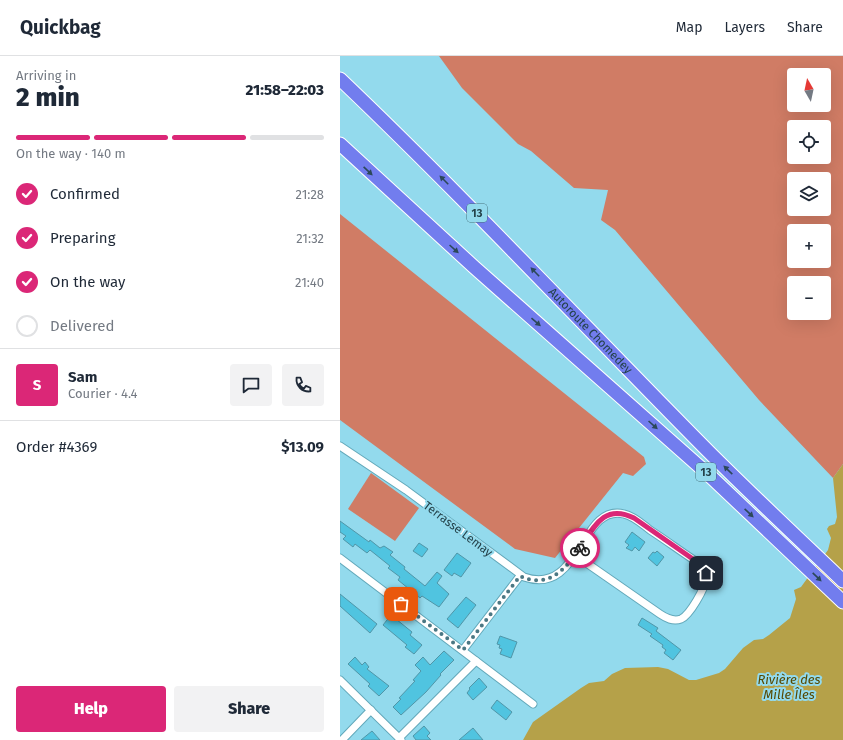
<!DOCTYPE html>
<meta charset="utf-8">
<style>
:root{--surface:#fff;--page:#f2f2f3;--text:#1f2937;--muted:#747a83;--line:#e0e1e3;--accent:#db2777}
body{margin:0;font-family:"Fira Sans",sans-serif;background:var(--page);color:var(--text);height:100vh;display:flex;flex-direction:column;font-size:15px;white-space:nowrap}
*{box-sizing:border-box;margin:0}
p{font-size:13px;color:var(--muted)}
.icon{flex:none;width:22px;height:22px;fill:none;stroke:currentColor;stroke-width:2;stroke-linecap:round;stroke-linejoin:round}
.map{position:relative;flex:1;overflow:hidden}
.details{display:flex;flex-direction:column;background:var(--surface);width:340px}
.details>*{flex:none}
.needle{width:26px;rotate:351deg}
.tools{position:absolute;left:447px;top:12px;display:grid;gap:8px}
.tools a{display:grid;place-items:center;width:44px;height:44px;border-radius:4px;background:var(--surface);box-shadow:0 4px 16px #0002;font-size:20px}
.pin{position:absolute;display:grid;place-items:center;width:34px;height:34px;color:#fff;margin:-17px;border-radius:8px;box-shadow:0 2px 6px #0006}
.courier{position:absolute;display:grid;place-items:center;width:40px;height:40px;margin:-20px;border:3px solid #db2777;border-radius:50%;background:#fff;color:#222;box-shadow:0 1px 5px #0007}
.summary em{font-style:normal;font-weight:800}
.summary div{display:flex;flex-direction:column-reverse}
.summary{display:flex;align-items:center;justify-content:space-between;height:68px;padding:0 16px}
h1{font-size:26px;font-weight:800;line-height:30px}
.bar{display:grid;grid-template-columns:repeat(4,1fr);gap:6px 4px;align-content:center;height:48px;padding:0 16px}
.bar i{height:5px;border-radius:3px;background:var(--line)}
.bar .active{background:var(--accent)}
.bar p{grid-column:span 4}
.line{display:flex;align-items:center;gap:10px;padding:0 16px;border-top:1px solid var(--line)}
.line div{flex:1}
.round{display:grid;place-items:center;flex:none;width:42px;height:42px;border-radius:4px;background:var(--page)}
ol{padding:0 16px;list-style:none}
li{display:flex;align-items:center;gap:12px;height:44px}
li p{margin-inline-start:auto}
li .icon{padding:4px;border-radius:50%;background:var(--accent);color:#fff;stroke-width:4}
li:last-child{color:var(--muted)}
li i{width:22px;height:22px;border:2px solid var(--line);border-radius:50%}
.action{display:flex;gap:8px;margin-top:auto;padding:8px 16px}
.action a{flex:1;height:46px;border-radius:4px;background:var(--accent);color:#fff;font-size:16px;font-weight:800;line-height:46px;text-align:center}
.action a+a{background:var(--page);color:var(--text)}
header{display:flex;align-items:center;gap:24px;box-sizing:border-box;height:56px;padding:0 20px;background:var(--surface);border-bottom:1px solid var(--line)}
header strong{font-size:19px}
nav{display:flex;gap:22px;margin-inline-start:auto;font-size:14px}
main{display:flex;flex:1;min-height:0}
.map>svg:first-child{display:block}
.forest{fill:#d07c65;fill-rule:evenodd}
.water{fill:#b5a149}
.building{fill:#50c4e0;stroke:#5096a8}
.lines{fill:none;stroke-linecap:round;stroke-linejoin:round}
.minor-casing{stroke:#62a8ba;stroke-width:9}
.motorway-casing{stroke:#fff;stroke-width:15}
.minor{stroke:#fff;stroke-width:7}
.motorway{stroke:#727dee;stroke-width:13}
.oneway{fill:#2c485a}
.done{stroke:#4b7783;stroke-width:4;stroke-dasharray:0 7.2}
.route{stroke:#db2777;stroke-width:5}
.labels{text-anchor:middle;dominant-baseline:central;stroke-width:4;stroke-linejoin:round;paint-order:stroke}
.shield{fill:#93daed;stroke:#45707b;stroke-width:1}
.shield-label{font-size:11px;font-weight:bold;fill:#24424a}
.street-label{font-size:12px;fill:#24424a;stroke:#93daed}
.water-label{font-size:13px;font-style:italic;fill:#564800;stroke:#93daed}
</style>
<header>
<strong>Quickbag</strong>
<nav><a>Map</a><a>Layers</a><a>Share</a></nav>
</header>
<main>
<section class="details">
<div class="summary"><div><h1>2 min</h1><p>Arriving in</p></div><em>21:58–22:03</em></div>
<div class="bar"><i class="active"></i><i class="active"></i><i class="active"></i><i></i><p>On the way · 140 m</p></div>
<ol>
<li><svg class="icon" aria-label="check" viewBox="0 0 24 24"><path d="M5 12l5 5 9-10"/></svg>Confirmed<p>21:28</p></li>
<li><svg class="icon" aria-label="check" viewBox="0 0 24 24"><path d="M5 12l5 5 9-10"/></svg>Preparing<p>21:32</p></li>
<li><svg class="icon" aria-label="check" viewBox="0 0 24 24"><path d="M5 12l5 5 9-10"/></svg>On the way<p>21:40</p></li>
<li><i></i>Delivered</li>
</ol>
<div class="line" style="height:72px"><b class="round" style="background:var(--accent);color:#fff">S</b><div><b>Sam</b><p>Courier · 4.4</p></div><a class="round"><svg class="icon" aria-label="chat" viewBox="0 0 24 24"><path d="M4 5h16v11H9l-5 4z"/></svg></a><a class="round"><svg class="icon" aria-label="phone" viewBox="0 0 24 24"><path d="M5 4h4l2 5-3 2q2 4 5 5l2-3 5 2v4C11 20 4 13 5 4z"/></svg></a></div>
<div class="line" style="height:52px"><div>Order #4369</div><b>$13.09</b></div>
<div class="action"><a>Help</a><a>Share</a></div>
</section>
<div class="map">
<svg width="503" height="684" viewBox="0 0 503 684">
<rect width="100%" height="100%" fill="#93daed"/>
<g class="forest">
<path d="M99 0H503V408L493 422 419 344 275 174 261 164 268 134 234 132 191 95 178 88 122 32ZM454 19H484V49H454ZM454 71H484V101H454ZM454 123H484V153H454ZM454 175H484V205H454ZM454 227H484V257H454Z"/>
<polygon points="0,158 304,401 306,408 293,420 283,417 215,502 175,493 0,364"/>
<polygon points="31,417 79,452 55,485 8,453"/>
</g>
<polygon class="water" points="503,408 503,684 183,684 193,666 241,632 249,627 264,625 272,618 285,612 318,611 328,613 349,624 356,624 379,617 385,613 403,592 414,584 423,583 429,579 450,562 456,543 454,534 461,531 488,494 491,482 487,473 489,470 495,468 497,461 493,422"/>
<g class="building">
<polygon points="0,465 29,486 30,484 40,492 44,490 53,496 50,499 65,511 64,513 85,530 97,516 102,520 97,527 109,538 99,551 82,540 80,542 58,524 60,521 48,512 50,510 30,494 27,497 15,488 13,491 3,483 6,480 0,476"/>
<polygon points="292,476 305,486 299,495 295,491 292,495 286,492 289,489 285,486"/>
<polygon points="79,487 88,493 82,501 73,495"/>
<polygon points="317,495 324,501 317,510 308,502 313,496 315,497"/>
<polygon points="117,497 131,507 121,521 114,517 112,520 104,514"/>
<polygon points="0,538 37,568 30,577 0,550"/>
<polygon points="126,541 136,549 118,572 107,563"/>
<polygon points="51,559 72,576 70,579 82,589 74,598 65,591 67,589 43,569"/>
<polygon points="302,562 318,572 316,575 341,594 333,604 324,597 326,594 322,591 323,589 310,580 312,578 298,569"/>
<polygon points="160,580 177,586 171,602 160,598 162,593 159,592 160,589 157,588"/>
<polygon points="104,595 114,604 100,618 101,619 86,636 61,659 53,651 61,643 59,642 75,625 73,624 81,615 75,609 83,601 90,609"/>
<polygon points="15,601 22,609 25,606 29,611 27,613 49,630 39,640 28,630 30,628 8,608"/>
<polygon points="139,622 147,631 133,644 127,637 130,633 129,632"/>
<polygon points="157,644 172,656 166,664 151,652"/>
<polygon points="84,670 90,677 87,680 91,684 76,684 73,680"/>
<polygon points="133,672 143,684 119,684"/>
<polygon points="32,675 40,684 21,684"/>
</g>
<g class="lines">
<g class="minor-casing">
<g id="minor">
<path d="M0 390 66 434 184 521C241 541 240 447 284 458 294 460 302 468 310 474 327 485 343 497 360 508 364 513 366 517 366 523 365 532 350 559 341 563 333 566 326 562 320 558L235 499"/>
<polyline points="0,502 193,648"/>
<polyline points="123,594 180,520"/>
<polyline points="0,624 61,684"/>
<polyline points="59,682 136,605"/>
<polyline points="2,684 31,654"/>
</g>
</g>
<g class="motorway-casing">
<g id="motorway">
<path id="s1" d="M0 23C127 144 246 272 369 396 413 440 458 482 503 525"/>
<polyline points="0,88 134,211 369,419 503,546"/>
</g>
</g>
<use href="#minor" class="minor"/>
<use href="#motorway" class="motorway"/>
</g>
<defs><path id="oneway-solid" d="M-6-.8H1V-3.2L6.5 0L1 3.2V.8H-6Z"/></defs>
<g class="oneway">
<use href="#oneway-solid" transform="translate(28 115) rotate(43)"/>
<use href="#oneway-solid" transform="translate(104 124) rotate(-135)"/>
<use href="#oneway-solid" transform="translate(114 193) rotate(42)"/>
<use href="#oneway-solid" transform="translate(195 216) rotate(-134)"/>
<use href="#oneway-solid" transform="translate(196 266) rotate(41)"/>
<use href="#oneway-solid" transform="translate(313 369) rotate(42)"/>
<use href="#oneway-solid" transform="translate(388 414) rotate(-136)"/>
<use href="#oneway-solid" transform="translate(409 457) rotate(43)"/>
<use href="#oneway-solid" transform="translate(477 521) rotate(44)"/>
</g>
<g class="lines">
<path class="done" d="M61 548 123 594 180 520C208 533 225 514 240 492"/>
<path class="route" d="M240 492C254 471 264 447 294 462L360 508 366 517"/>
</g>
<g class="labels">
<g class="shield">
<rect x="127" y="148" width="20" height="18" rx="3"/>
<rect x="356" y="407" width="20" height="18" rx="3"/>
</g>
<g class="shield-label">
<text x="137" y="157">13</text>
<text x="366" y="416">13</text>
</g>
<g class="street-label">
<text stroke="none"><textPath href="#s1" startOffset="355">Autoroute Chomedey</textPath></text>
<text transform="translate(118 473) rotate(37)">Terrasse Lemay</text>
</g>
<g class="water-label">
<text x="449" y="623">Rivière des<tspan x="449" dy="15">Mille Îles</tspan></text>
</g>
</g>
</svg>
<div class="tools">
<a><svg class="needle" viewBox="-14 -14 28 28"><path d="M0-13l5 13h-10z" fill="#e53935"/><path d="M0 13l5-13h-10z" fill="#747a83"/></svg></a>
<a><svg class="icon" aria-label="locate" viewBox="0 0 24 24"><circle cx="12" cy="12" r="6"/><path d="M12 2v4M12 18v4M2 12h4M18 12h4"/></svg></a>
<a><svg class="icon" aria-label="layers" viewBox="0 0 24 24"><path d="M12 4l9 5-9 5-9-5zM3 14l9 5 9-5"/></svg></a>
<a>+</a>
<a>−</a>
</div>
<div class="pin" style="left:61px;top:548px;background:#ea580c"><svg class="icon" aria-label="bag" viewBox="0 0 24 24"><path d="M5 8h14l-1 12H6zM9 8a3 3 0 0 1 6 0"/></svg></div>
<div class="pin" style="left:366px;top:517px;background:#1f2937"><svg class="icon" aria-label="home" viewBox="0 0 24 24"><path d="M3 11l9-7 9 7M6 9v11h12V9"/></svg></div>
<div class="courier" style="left:240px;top:492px"><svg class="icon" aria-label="bike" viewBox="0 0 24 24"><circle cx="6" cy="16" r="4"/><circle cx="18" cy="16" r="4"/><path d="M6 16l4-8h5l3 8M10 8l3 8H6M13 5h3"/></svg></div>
</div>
</main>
